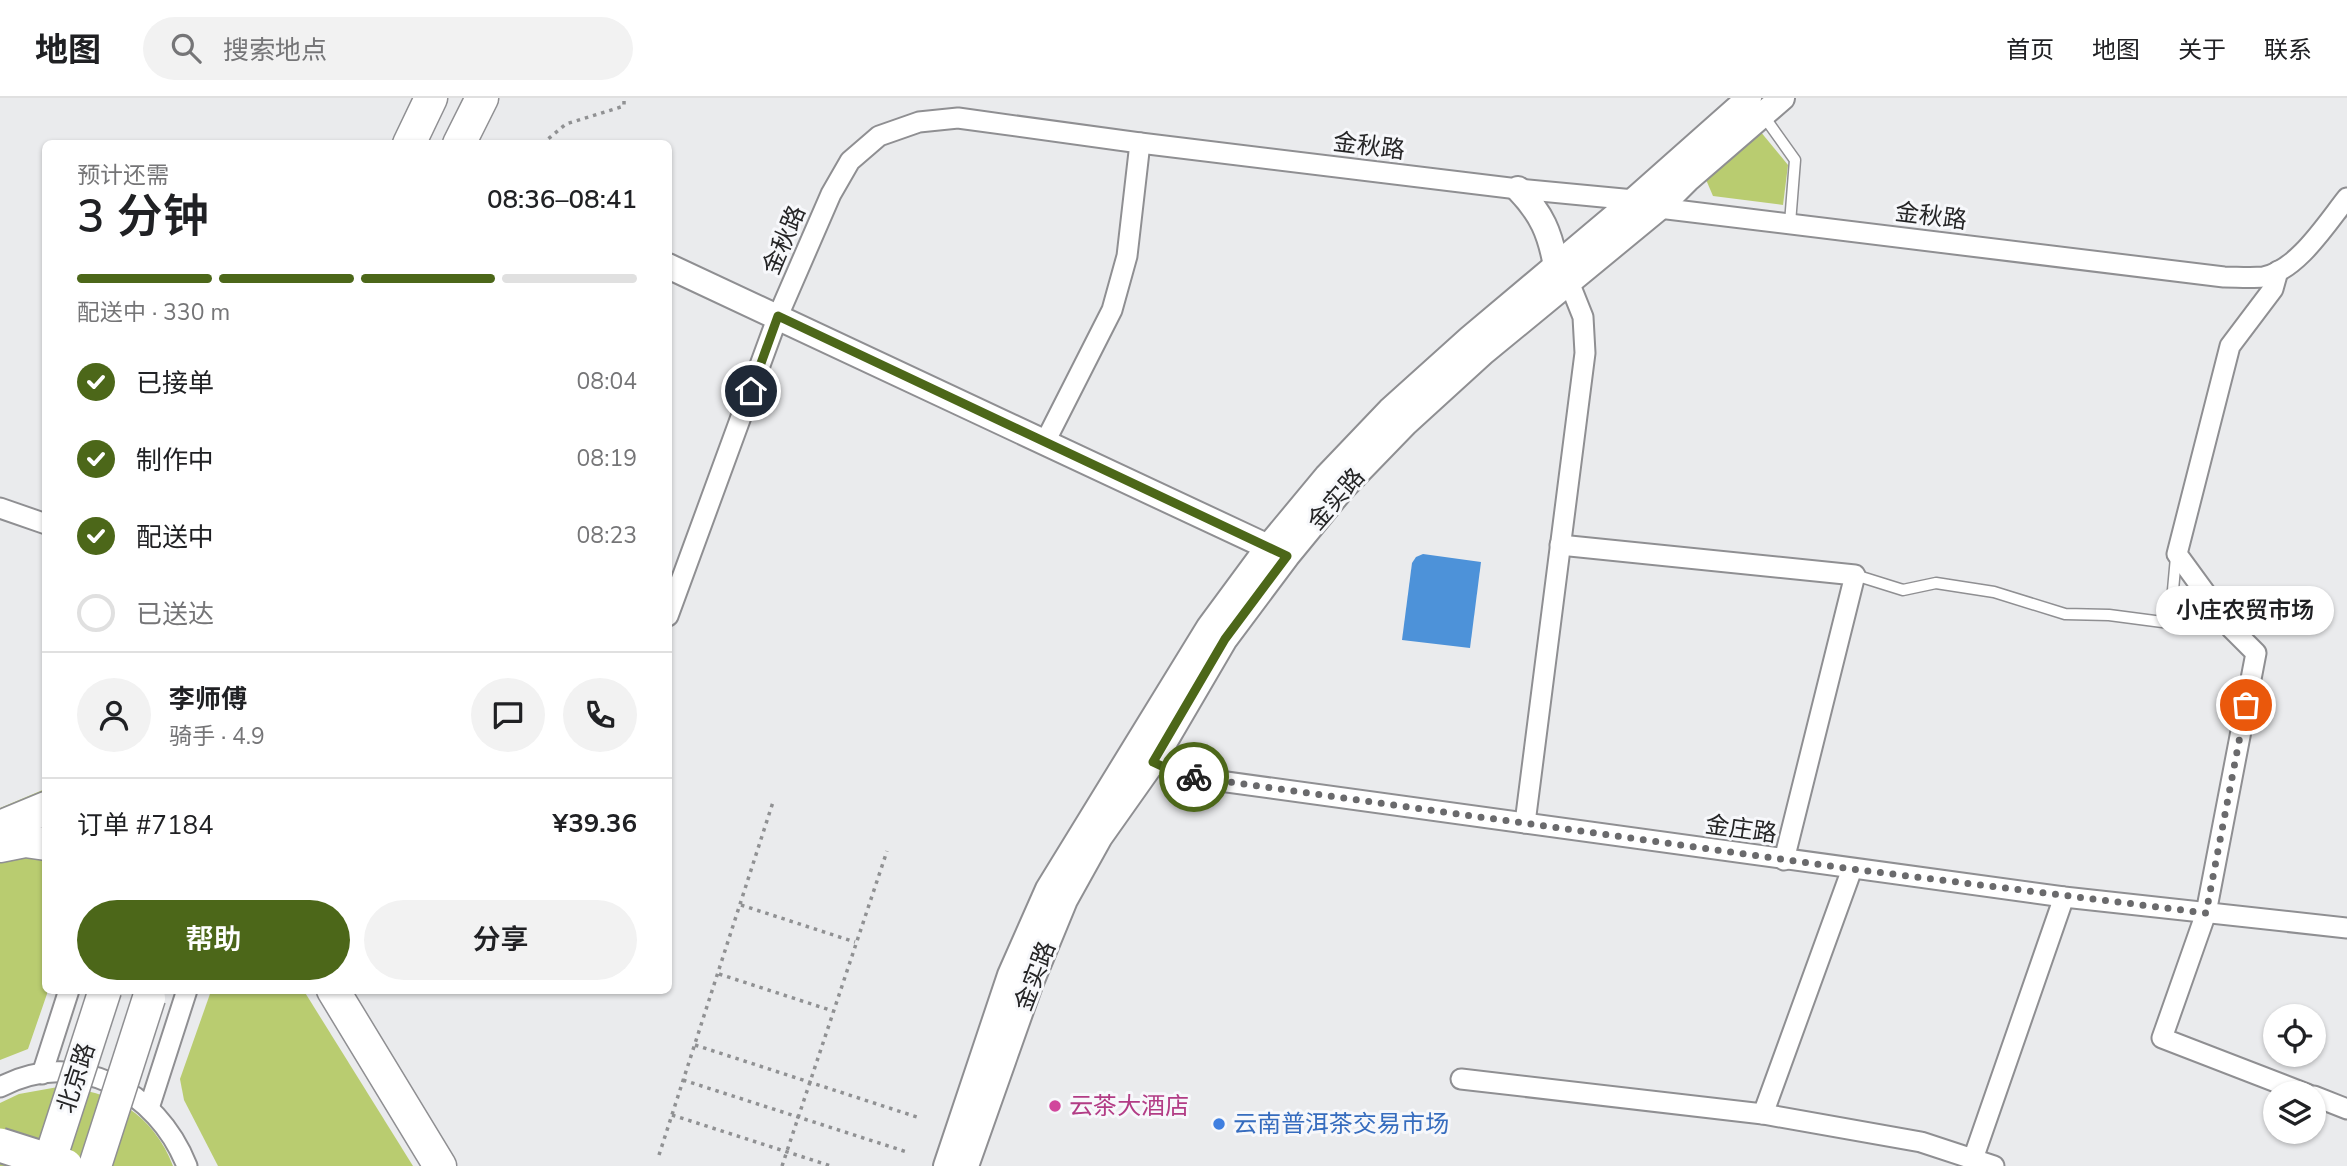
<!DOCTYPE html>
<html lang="zh">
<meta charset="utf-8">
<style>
:root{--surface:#fff;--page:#f2f2f2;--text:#202124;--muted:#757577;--line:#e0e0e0;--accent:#4c6719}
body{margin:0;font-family:"Nunito Sans","Noto Sans SC",sans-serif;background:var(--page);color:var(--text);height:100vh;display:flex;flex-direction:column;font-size:26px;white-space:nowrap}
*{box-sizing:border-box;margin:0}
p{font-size:23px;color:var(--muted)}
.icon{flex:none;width:38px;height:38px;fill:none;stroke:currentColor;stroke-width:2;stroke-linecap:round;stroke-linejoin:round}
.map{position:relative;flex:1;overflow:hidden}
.sheet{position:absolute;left:42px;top:42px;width:630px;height:854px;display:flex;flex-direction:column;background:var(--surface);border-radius:10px;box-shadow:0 2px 5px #0004}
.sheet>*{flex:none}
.controls{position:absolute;left:2263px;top:906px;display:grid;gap:14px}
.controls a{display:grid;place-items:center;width:63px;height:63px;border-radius:50%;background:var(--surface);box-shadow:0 2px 5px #0004;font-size:35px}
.pin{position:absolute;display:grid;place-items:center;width:60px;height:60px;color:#fff;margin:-30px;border:4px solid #fff;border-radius:50%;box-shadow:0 2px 7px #0007}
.courier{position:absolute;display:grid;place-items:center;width:70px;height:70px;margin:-35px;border:5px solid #4c6719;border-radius:50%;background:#fff;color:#222;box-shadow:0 2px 9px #0007}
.bubble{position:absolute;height:49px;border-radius:24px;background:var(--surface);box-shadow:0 2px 5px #0004;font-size:23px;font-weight:600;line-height:49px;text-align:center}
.summary em{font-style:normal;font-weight:600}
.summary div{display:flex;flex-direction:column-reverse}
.summary{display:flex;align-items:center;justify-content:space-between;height:119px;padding:0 35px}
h1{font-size:46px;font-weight:600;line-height:52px}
.bar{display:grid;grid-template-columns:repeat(4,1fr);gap:10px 7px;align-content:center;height:84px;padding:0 35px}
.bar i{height:9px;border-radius:5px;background:var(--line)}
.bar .on{background:var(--accent)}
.bar p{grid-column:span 4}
.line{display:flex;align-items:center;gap:18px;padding:0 35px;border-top:2px solid var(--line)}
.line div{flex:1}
.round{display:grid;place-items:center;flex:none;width:74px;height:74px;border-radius:37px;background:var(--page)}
ol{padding:0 35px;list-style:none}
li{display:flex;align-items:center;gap:21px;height:77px}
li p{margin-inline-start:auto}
li .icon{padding:7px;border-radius:50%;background:var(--accent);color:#fff;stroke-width:4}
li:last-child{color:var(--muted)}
li i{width:38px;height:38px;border:4px solid var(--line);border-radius:50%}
.button{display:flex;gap:14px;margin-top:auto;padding:14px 35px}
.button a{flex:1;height:80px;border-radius:42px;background:var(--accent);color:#fff;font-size:28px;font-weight:600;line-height:80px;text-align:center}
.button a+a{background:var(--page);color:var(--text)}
header{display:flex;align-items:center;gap:42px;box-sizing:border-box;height:98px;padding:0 35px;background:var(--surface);border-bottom:2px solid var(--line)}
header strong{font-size:33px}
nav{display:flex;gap:38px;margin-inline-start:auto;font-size:24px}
.search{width:490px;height:63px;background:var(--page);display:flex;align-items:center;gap:18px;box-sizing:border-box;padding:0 24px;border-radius:38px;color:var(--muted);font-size:26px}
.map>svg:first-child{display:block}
.green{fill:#b9cc70}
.water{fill:#4d92d9}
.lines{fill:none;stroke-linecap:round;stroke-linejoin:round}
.service-casing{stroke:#8f8f92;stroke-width:13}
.minor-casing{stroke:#8f8f92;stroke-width:23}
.tertiary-casing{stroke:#8f8f92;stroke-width:28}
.primary-casing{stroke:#8f8f92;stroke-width:35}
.path{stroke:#909193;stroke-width:3.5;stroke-dasharray:3.5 5;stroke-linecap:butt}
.service{stroke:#fff;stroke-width:10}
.minor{stroke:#fff;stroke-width:19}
.tertiary{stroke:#fff;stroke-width:24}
.primary{stroke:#fff;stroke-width:32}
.primary-bridge-casing{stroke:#8f8f92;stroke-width:35;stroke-linecap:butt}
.trunk-bridge-casing{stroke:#8f8f92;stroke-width:37;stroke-linecap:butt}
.primary-bridge{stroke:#fff;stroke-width:32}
.trunk-bridge{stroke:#fff;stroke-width:33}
.done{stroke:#6a6a6c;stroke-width:7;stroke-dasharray:0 12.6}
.route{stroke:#4c6719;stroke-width:9}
.hotel-dot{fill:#d1479c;stroke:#f7f8fb;stroke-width:2.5}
.shop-dot{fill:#3f7fe0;stroke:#f7f8fb;stroke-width:2.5}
.labels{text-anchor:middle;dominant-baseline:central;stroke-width:6;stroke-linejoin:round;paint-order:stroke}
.street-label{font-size:24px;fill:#252526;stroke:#f7f8fb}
.hotel-label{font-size:24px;fill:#b23c85;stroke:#f7f8fb;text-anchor:start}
.shop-label{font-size:24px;fill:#366cbe;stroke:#f7f8fb;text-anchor:start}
</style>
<header>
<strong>地图</strong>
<div class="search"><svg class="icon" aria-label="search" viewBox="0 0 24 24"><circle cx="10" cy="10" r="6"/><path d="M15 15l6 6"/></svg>搜索地点</div>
<nav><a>首页</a><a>地图</a><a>关于</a><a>联系</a></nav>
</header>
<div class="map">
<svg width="2347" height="1068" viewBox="0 0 2347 1068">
<rect width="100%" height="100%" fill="#eaebed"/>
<g class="green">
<polygon points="1760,33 1788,67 1783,107 1713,98 1704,77"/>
<polygon points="45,691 46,892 48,893 28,951 0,962 0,710"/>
<polygon points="211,893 304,893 413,1068 218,1068 184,1002 180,981"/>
<path d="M58 989C112 992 153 1016 173 1068H0V1005L19 996Z"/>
</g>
<polygon class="water" points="1423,456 1481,464 1470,550 1402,542 1412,465 1416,459"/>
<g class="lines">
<g class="service-casing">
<g id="service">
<polyline points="1763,17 1795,62 1790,125"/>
<polyline points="1855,477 1903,492 1936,485 1994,494 2065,516 2109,517 2170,525 2176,459"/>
</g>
</g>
<g class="minor-casing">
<g id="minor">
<polyline points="2278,173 2273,191 2230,248 2177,456 2231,530 2256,555 2206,815 2162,940 2307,996"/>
<polyline points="1045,344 1112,212 1127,158 1140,45"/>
<polyline points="0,410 46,426"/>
<polyline points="1560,447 1855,477 1784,762"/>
<path d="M668 518 778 218 831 96 850 63 879 38 919 24 958 20 1140 45 1518 91 1634 102 1659 110 2224 179C2236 179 2251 180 2263 179 2297 173 2327 125 2347 100"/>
<polyline points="1141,657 1183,678 2064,799 2347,830"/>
<polyline points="1525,725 1585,255 1583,219 1569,184"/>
<polyline points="42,976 69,892"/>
<polyline points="1461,981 1763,1016 1921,1044 1994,1068"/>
<path d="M0 989C77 949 157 992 187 1068"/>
<polyline points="2314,998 2347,1011"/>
<polyline points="149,1010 187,892"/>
<polyline points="1763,1016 1852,771"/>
<polyline points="1973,1061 2064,799"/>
</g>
</g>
<g class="tertiary-casing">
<g id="tertiary">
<path d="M1518 91C1542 116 1550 135 1556 168"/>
<polyline points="668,168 1283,456"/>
<polyline points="946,1068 1010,877 1048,791 1209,529 1268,449 1327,378 1390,312 1470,240 1634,102 1749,0"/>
<polyline points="966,1068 1030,887 1065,802 1100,739 1153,664 1225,541 1287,458 1342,391 1405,326 1484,254 1659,110 1687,82 1782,0"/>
</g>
</g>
<g class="primary-casing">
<g id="primary">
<polyline points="409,46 431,0"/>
<polyline points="459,46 482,0"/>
<polyline points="0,729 46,710"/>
<polyline points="0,748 25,743 46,746"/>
<polyline points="333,892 440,1068"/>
</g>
</g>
<g class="path">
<polyline points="542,46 566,26 624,8 624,0"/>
<polyline points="741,807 855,844"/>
<polyline points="719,876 833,913"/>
<polyline points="695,947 917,1019"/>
<polyline points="683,982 907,1054"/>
<polyline points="672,1017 831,1068"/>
<polyline points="659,1057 773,704"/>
<polyline points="782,1068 887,753"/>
</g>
<use href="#service" class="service"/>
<use href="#minor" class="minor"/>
<use href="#tertiary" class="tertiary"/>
<use href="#primary" class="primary"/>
<g class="primary-bridge-casing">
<g id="primary-bridge">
<polyline points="48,1068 105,892"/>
<polyline points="95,1068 149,900"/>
</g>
</g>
<g class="trunk-bridge-casing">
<polyline id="trunk-bridge" points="0,1047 66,1068"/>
</g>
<use href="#primary-bridge" class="primary-bridge"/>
<use href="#trunk-bridge" class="trunk-bridge"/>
</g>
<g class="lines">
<polyline class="done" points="1194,679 1852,771 2206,815 2246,607"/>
<polyline class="route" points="751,293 778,218 1287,458 1225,541 1153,664 1183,678 1194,679"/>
</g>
<circle class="hotel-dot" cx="1055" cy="1008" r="7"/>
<circle class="shop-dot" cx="1219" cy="1026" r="7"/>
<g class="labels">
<g class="street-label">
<text transform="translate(1369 48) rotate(7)">金秋路</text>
<text transform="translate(1931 118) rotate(7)">金秋路</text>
<text transform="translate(784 142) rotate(-67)">金秋路</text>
<text transform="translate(1336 401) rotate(-49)">金实路</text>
<text transform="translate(1741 731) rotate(8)">金庄路</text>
<text transform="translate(1035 878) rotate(-69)">金实路</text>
<text transform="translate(76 980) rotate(-72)">北京路</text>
</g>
<g class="hotel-label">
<text x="1069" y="1008">云茶大酒店</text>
</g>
<g class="shop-label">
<text x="1233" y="1026">云南普洱茶交易市场</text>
</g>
</g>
</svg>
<div class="controls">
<a><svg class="icon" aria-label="locate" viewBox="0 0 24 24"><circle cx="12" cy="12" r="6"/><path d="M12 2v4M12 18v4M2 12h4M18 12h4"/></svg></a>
<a><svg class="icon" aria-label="layers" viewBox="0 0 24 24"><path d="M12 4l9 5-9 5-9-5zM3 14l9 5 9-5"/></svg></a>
</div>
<div class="pin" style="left:2246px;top:607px;background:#ea580c"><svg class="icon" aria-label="bag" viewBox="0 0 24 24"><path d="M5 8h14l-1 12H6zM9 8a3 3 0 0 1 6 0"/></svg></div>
<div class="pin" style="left:751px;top:293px;background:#1f2937"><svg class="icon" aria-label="home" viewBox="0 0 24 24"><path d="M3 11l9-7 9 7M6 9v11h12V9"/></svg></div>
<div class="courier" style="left:1194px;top:679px"><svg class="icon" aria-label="bike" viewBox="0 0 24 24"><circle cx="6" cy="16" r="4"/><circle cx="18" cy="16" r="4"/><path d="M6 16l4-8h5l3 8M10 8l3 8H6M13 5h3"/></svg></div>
<div class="bubble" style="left:2156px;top:488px;width:178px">小庄农贸市场</div>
<section class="sheet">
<div class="summary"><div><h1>3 分钟</h1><p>预计还需</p></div><em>08:36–08:41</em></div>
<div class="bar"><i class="on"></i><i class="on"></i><i class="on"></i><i></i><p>配送中 · 330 m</p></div>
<ol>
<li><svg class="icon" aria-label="check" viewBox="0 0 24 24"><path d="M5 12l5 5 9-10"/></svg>已接单<p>08:04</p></li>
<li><svg class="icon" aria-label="check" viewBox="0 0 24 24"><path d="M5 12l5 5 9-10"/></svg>制作中<p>08:19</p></li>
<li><svg class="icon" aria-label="check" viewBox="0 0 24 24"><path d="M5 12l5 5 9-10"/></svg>配送中<p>08:23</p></li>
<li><i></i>已送达</li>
</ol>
<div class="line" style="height:126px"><a class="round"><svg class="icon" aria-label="person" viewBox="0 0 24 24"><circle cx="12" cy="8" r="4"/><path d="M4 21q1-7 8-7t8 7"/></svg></a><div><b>李师傅</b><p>骑手 · 4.9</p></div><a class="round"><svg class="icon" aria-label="chat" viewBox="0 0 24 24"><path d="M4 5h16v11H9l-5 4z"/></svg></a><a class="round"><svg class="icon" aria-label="phone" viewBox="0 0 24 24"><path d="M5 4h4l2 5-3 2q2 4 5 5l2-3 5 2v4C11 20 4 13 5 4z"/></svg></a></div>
<div class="line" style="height:91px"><div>订单 #7184</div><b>¥39.36</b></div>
<div class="button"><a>帮助</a><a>分享</a></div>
</section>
</div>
